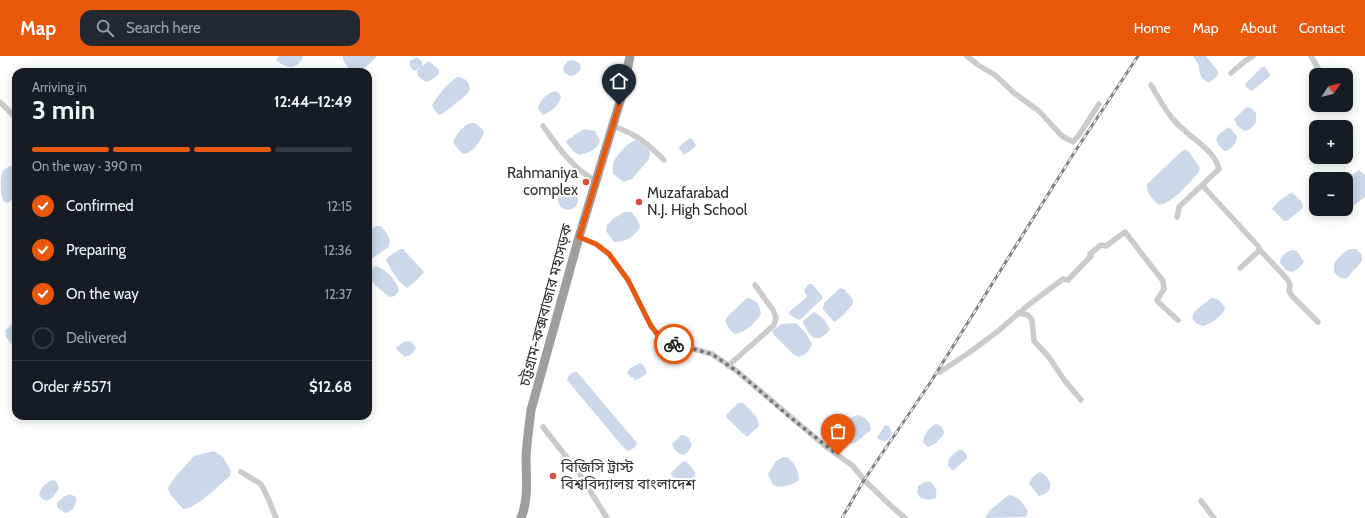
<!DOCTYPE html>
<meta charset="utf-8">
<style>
:root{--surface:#171b24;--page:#242831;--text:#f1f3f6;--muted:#9ea1a6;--line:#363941;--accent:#ea580c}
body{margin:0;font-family:Cabin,"Noto Sans Bengali",sans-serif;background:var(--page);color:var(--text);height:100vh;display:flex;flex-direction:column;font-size:15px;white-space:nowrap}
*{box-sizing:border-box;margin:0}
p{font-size:13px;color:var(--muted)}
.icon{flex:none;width:22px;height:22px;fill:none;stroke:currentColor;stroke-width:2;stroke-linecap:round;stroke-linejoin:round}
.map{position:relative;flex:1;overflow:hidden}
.details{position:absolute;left:12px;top:12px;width:360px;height:352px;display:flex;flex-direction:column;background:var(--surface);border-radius:12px;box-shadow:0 2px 10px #0003}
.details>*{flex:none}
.needle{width:26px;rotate:54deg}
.controls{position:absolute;left:1309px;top:12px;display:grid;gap:8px}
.controls a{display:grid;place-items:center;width:44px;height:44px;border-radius:8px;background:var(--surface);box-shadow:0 2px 10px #0003;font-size:20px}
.pin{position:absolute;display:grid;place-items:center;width:34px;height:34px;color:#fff;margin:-41px -17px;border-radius:50% 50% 50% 0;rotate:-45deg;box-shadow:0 0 4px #0007}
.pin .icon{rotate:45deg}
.courier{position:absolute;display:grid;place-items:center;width:40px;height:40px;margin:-20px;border:3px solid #ea580c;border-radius:50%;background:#fff;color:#222;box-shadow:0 1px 5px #0007}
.headline em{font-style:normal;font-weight:700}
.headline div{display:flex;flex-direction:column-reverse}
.headline{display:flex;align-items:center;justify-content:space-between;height:68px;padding:0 20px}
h1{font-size:26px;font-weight:700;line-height:30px}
.bar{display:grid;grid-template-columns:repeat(4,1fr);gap:6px 4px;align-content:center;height:48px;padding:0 20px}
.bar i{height:5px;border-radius:3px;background:var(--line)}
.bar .on{background:var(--accent)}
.bar p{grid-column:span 4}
.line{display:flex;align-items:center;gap:10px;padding:0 20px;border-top:1px solid var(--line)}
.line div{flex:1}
ol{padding:0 20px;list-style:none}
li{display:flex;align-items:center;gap:12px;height:44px}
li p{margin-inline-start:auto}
li .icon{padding:4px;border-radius:50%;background:var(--accent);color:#fff;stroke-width:4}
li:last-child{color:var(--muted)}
li i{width:22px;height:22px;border:2px solid var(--line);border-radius:50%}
header{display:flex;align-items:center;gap:24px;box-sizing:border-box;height:56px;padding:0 20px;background:var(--accent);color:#fff}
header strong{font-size:19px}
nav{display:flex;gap:22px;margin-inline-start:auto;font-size:14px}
.search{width:280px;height:36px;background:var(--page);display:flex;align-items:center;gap:10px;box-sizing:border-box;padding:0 14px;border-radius:12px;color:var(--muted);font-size:15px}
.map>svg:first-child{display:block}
.water{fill:#cad8ea}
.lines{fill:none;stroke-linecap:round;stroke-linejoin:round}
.minor{stroke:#cbcbcb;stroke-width:5.5}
.trunk{stroke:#9e9e9e;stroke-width:9}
.rail-casing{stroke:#838383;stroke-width:3}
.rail{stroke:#fff;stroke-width:1.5;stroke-dasharray:4.5;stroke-linecap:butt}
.done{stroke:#777;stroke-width:4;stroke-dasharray:0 7.2}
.route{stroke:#ea580c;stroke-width:5}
.poi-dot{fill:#db4b3a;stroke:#fff;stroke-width:1.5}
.labels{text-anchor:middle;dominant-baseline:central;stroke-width:4;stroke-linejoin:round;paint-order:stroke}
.poi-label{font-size:15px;fill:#2e2e2e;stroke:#fff;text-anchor:start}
.street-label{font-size:15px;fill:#2e2e2e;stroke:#fff}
</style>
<header>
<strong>Map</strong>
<div class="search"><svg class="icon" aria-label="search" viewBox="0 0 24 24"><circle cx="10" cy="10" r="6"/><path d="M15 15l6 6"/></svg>Search here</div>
<nav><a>Home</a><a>Map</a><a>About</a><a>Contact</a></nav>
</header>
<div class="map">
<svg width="1365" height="462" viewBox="0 0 1365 462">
<rect width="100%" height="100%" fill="#fff"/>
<g class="water">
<path d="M279 0H303V2C296 14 286 13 276 4Z"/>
<path d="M343 0H376V1C370 8 361 16 351 16L343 4Z"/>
<path d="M1193 0H1206L1219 17 1217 20 1209 27C1198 21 1201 18 1198 8 1197 5 1194 3 1193 0Z"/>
<path d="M417 1 422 6V10L429 5 439 14V18L433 23 427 26C422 24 417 21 417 15L421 10 415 15C411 13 409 10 410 5Z"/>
<polygon points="574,4 580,8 581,13 575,19 570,20 564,17 563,11 568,5"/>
<polygon points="1262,11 1265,11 1270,18 1270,20 1252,35 1247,32 1245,28"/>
<path d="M457 21C465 21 469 26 470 34L465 40 442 58 438 59 432 50 433 47 445 31Z"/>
<path d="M556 35 561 40C559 50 552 55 543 59L538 53C539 44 547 37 556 35Z"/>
<polygon points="1247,51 1251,52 1256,57 1256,67 1249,74 1244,75 1237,69 1234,63"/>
<path d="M471 67H475L481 72 484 76C481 85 473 97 463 98L457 92 453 86C457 78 462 70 471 67Z"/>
<path d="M1229 71 1237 80C1237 88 1233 90 1227 95H1224L1219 90 1216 83 1220 77Z"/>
<path d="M584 73 595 75 600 85C597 94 588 97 579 99L573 95 566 86 568 83 572 82 575 78 578 77Z"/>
<path d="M691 82 696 89 694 92 684 99 679 92C681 88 687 84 691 82Z"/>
<path d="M636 84 649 94 650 97 649 103 632 123 624 126 613 118C613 115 612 111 613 108 616 99 627 87 636 84Z"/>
<path d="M1185 93 1189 96 1200 112 1199 116C1189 127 1174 146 1159 149 1153 143 1146 138 1147 128L1180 97Z"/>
<path d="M10 110 16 111V140L8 147 4 146C0 140 0 122 2 116 3 114 7 112 10 110Z"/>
<polygon points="1359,114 1365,119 1365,141 1353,150 1350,150 1346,145 1346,123"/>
<circle cx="568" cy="144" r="10"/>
<polygon points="1292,136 1301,145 1303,150 1302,153 1287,165 1284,165 1272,153 1279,145"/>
<path d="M624 156H631L637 163 640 171C635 181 625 186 614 186L606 175 607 169 613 163Z"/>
<path d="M376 170H381C387 177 391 181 389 191L368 205V175Z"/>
<path d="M400 193H403L424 216 418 223 407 232C398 226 391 214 386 204L388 201Z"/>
<polygon points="1349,193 1356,193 1362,199 1362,205 1346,223 1339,221 1334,216 1334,207 1342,198"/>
<path d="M1292 194 1297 195 1304 206 1299 212 1292 216 1286 214 1280 207C1280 200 1286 196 1292 194Z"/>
<path d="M375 210C385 212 397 224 399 235L395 240 390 241C382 235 372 228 368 219L371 214Z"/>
<polygon points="809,228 812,228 822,240 823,242 801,263 798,264 789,258 790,255 807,241 804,234"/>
<polygon points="840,232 844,233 853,244 853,248 843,259 835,266 832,264 823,253 824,247"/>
<path d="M747 242C756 243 759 248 761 257 757 266 746 276 735 278L729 273 725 265 728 260Z"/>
<path d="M1211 242C1219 242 1221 246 1225 252 1222 261 1212 267 1203 270L1197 268 1192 262 1195 255Z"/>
<path d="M814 256C820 259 827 266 830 273 826 279 821 283 814 282L808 276 803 267V265Z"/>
<polygon points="16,264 16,294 6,281 5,275"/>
<path d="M796 267 806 277 812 288C810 294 806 299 799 301L793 298 774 279 772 275 782 268Z"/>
<path d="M410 285 416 291C414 297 411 299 405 301L397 294 396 291 404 286Z"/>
<path d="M640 307C644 309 647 313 646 318L635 325 633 321H631L627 317 630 312Z"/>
<polygon points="574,316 577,316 637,387 634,392 628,395 624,392 567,324 569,319"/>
<path d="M738 347H743C750 354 758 359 759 370L747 381 728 363 726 360 729 356Z"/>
<path d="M858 359C866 362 870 365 871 374L855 387 842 389 837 385 835 377C840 368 848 362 858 359Z"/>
<path d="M936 368C941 369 944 373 944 378L936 387 928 391 923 386C924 378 929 371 936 368Z"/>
<path d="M885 369 889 370 892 377C889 385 885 388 877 382Z"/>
<path d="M681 379C688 379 689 383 692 389L687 397 683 399C677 397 674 394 672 388Z"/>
<path d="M959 394H962L967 399V402L954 414H952L948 409C948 401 952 399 959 394Z"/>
<path d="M214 395 223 401 231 415 230 420C220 428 195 454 183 453L170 438 168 432 174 422 194 400Z"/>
<path d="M783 401H787C795 408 798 413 799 424 792 429 781 433 773 429L768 418 776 405Z"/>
<polygon points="686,405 695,416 695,424 685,435 681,434 671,418 672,416 682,406"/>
<path d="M1040 416C1053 423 1055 436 1039 440L1029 428C1031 422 1034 419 1040 416Z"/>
<path d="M52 424 56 425 59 432C55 440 45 452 39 438 42 431 45 427 52 424Z"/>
<path d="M925 426H931C936 431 937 435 936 442L928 444 921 442 917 437 918 430Z"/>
<path d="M70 438 76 441C76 450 74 455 65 457L57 451V447L63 441Z"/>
<path d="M1009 439C1021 442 1022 446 1028 456L1026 461 985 462 990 454Z"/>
</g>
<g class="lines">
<g class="minor">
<polyline points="967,0 978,9 995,19 1014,37 1039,55 1062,80 1073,86 1079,79 1099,48"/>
<polyline points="1311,0 1322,19"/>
<polyline points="1231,17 1245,5 1253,0"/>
<path d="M1151 29C1158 41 1164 53 1173 63 1185 79 1215 93 1219 113L1179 151 1177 161"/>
<polyline points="0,46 16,62"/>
<path d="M543 70C558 91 573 113 596 125"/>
<path d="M613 70C636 78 647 87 664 104"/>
<polyline points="1202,129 1258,190 1260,194 1240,212"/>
<polyline points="579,181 596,188 609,198 628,224 651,270 662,284 712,298 738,316 825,390 853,410 864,424 890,449 905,462"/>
<polyline points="1260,194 1288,224 1290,229 1289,235 1292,240 1318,266"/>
<polyline points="1018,257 1028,259 1032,264 1034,285 1048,300 1065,325 1081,344"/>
<polyline points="728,310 774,269 776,262 773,254 755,229"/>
<polyline points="940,316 970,296 997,276 1027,250 1063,223 1068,224 1091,200 1090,198 1101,189 1106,190 1125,176 1163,225 1164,233 1157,244 1159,247 1178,264"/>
<polyline points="543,371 579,417 607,462"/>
<polyline points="241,416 261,428 268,442 276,462"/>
<polyline points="1201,445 1214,462"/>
</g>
<path class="trunk" d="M521 462C529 443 526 421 526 400 527 385 529 370 531 354L579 181 622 39 630 0"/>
<g class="rail-casing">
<polyline id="rail" points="842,462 864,424 930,327 1074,97 1138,0"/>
</g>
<use href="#rail" class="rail"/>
</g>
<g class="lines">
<polyline class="done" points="674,288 712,298 738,316 791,362 838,399"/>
<polyline class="route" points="619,49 579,181 596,188 609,198 628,224 651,270 662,284 674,288"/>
</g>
<g class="poi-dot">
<circle cx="586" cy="126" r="4"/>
<circle cx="639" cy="146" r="4"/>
<circle cx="553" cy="420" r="4"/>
</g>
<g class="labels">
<g class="poi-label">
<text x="578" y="117" text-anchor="end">Rahmaniya<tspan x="578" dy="17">complex</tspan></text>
<text x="647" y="137">Muzafarabad<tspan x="647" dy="17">N.J. High School</tspan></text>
<text x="561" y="411">বিজিসি ট্রাস্ট<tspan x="561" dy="17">বিশ্ববিদ্যালয় বাংলাদেশ</tspan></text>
</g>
<g class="street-label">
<text transform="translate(546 249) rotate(-75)">চট্টগ্রাম-কক্সবাজার মহাসড়ক</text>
</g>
</g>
</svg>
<div class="controls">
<a><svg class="needle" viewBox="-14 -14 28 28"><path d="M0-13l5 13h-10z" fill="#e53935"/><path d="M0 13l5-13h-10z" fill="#9ea1a6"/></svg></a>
<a>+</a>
<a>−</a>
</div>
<div class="pin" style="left:838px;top:399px;background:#ea580c"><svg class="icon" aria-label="bag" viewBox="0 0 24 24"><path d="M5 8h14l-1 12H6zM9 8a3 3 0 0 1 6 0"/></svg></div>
<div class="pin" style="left:619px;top:49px;background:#1f2937"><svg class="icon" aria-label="home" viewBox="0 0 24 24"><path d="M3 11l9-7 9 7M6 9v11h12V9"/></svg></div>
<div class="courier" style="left:674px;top:288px"><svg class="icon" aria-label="bike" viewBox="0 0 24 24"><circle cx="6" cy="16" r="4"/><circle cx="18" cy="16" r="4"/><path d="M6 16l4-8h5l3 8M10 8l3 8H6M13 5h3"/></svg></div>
<section class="details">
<div class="headline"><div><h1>3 min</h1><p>Arriving in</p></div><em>12:44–12:49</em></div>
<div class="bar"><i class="on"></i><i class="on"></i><i class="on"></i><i></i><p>On the way · 390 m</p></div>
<ol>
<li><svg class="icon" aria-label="check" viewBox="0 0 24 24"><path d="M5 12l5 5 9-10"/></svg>Confirmed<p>12:15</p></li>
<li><svg class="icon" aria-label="check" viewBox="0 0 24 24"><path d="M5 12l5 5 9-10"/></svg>Preparing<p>12:36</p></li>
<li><svg class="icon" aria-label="check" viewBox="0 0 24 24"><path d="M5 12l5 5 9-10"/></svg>On the way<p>12:37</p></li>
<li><i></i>Delivered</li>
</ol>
<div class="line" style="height:52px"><div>Order #5571</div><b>$12.68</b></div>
</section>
</div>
